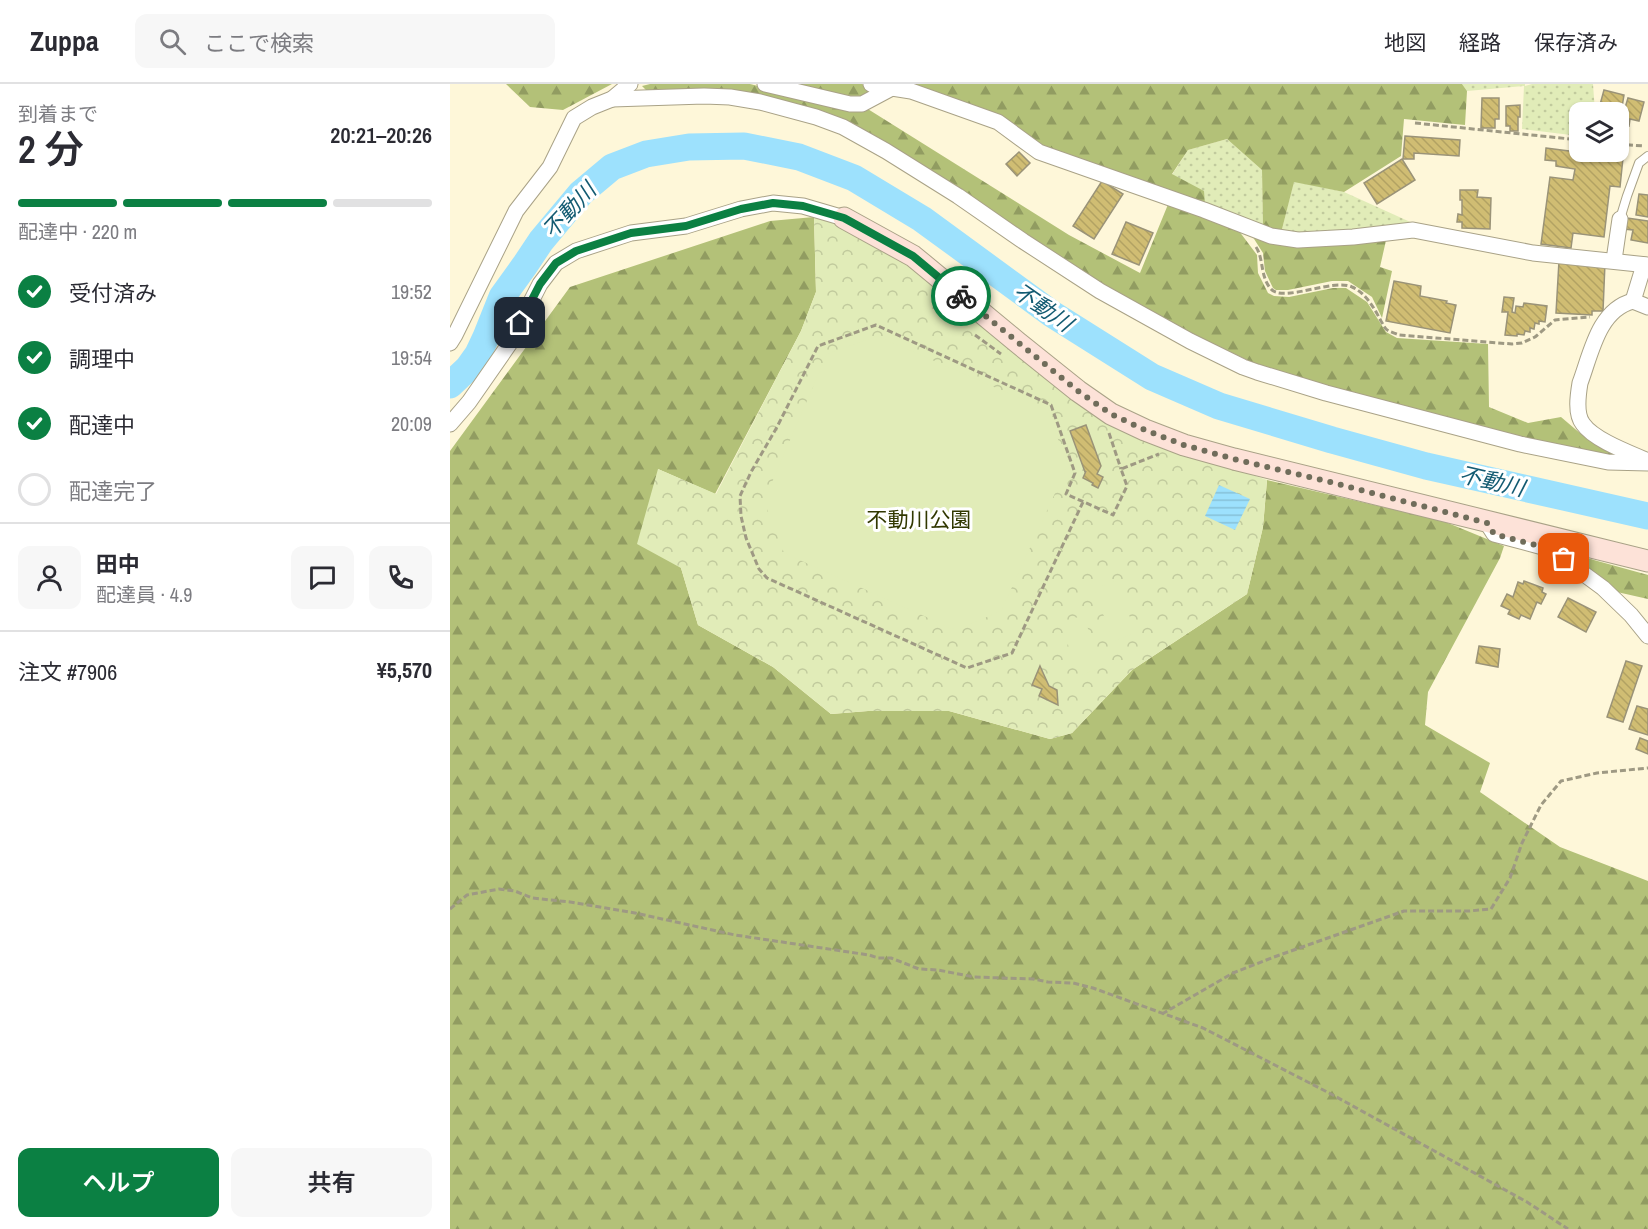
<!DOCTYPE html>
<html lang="ja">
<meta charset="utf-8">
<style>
:root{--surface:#fff;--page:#f7f7f7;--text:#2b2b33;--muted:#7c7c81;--line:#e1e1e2;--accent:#0b8043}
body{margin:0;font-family:"Archivo Narrow","Noto Sans JP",sans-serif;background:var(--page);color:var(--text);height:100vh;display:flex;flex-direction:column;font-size:22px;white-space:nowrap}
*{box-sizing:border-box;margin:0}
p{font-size:20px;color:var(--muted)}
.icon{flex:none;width:33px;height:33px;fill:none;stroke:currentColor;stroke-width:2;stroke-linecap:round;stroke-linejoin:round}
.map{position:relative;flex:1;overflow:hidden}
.side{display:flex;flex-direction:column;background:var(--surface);width:450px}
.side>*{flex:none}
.tools{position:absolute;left:1119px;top:18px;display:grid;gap:12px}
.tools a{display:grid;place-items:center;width:60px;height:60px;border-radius:12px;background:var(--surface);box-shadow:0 2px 4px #0004;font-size:30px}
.pin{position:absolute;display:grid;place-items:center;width:51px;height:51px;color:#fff;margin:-26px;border-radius:12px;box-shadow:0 3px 9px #0006}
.courier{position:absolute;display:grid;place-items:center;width:60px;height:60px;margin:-30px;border:4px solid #0b8043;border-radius:50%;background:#fff;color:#222;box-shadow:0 2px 8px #0007}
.head em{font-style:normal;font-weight:600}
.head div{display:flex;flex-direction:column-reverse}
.head{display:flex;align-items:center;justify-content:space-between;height:102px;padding:0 18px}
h1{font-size:39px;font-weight:600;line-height:45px}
.bar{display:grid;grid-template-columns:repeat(4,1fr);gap:9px 6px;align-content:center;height:72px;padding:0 18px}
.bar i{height:8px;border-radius:4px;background:var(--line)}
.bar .active{background:var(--accent)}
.bar p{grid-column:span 4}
.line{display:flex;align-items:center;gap:15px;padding:0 18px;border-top:2px solid var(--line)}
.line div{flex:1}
.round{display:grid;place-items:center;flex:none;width:63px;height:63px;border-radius:12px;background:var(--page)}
ol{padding:0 18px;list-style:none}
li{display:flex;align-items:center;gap:18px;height:66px}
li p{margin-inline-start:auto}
li .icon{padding:6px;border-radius:50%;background:var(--accent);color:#fff;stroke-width:4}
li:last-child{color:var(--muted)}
li i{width:33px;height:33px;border:3px solid var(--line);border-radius:50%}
.action{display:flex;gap:12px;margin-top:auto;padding:12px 18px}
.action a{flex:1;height:69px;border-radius:12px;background:var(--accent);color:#fff;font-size:24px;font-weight:600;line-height:69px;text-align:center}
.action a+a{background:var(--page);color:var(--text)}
header{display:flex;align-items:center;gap:36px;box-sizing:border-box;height:84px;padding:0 30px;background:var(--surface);border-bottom:2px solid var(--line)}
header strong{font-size:28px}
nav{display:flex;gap:33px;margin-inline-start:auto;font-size:21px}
.search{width:420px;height:54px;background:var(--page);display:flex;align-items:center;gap:15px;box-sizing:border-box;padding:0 21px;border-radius:12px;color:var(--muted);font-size:22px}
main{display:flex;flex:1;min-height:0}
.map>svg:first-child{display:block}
.grass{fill:url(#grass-dots)}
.forest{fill:url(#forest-firs)}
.park{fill:url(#park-crowns)}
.pitch{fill:#e1ecb8}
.water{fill:url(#water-rules)}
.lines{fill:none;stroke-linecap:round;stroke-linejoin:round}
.river{stroke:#9de1fd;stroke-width:27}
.building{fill:url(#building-back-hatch);stroke:#9a9378;stroke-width:1.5}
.lane-casing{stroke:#a9a287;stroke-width:10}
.street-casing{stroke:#a9a287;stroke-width:17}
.secondary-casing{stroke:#a9a287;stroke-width:23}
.path{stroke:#9e9983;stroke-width:3;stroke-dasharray:6 3;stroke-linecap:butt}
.lane{stroke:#fff;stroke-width:8}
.street{stroke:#fff;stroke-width:15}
.secondary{stroke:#fde2d8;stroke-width:21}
.done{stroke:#706d5b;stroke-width:6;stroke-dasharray:0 10.8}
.route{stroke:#0b8043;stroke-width:8}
.labels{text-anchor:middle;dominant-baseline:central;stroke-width:6;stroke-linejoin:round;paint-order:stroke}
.park-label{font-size:21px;fill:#313800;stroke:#fff}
.water-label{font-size:22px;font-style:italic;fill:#135b72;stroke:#fff}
</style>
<header>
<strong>Zuppa</strong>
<div class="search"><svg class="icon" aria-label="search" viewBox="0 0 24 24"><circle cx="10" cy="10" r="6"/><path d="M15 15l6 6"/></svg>ここで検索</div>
<nav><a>地図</a><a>経路</a><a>保存済み</a></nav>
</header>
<main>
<section class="side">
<div class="head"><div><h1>2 分</h1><p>到着まで</p></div><em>20:21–20:26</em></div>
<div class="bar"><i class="active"></i><i class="active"></i><i class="active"></i><i></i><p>配達中 · 220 m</p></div>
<ol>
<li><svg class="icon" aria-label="check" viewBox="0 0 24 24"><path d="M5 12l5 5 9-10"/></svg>受付済み<p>19:52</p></li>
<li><svg class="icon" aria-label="check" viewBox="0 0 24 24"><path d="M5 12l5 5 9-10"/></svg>調理中<p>19:54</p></li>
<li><svg class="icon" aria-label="check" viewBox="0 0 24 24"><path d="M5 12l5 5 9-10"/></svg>配達中<p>20:09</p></li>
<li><i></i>配達完了</li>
</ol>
<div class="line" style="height:108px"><a class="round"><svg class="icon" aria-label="person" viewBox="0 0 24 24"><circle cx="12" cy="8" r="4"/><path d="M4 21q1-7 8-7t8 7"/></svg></a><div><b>田中</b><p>配達員 · 4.9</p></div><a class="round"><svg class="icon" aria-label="chat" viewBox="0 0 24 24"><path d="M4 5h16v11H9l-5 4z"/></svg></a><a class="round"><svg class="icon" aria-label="phone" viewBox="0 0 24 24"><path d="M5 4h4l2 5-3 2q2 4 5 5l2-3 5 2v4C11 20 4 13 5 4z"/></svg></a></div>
<div class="line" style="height:78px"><div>注文 #7906</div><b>¥5,570</b></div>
<div class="action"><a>ヘルプ</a><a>共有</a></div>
</section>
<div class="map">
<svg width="1198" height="1145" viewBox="0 0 1198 1145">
<defs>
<pattern id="grass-dots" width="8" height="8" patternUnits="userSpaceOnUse" patternTransform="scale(1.5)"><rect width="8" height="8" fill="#e1ecb8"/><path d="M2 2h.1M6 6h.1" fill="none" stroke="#c1ca9d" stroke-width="1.8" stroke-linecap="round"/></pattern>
<pattern id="forest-firs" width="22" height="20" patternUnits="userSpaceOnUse" patternTransform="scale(1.5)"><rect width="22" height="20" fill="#b3c178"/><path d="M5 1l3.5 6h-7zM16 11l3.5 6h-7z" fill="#919c61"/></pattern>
<pattern id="park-crowns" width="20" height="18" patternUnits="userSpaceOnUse" patternTransform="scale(1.5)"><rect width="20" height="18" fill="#e1ecb8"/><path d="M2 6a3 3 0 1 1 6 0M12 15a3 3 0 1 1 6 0" fill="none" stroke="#c1ca9d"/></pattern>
<pattern id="water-rules" width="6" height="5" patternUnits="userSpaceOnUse" patternTransform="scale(1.5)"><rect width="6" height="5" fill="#9de1fd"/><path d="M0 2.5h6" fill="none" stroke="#87c1d8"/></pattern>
<pattern id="building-back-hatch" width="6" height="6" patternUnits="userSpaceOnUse" patternTransform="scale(1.5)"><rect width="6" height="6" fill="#d0bd73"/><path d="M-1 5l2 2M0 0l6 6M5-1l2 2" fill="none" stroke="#b2a263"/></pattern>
</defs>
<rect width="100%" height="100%" fill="#fef7d9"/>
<g class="grass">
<polygon points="1012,0 1075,0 1075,2 1082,0 1143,0 1145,28 1130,28 1129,52 1072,45 1074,2 1017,7"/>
<polygon points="777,55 812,86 813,144 755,121 722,91 738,66"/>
<polygon points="844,97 894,108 967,141 903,148 831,149"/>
</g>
<g class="forest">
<polygon points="56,0 162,0 113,26 80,23"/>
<polygon points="200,0 300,0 356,14 413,22 619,151 690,189 719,118 789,147 807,171 808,189 818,209 824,212 839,213 883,204 896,204 917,218 936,248 947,254 1038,260 1039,323 1078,339 1111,333 1131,350 1179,371 1158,371 1072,353 878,303 810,282 744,251 654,201 395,37 198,8 192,2"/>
<polygon points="338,0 412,0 424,8 411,17"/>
<polygon points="445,0 1012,0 1017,7 1015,41 954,35 951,72 894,108 844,98 831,149 813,144 812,86 777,55 738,66 722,90 754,107 755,121 591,64"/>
<polygon points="364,133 366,208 351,247 265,410 208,385 231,484 248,541 323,583 381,630 418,627 499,627 600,655 622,649 682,586 797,510 813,443 817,396 993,437 1054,462 1050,474 978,608 975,641 1040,679 1030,708 1110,763 1198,797 1198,1145 0,1145 0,367 120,203 320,137"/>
<polygon points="799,147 820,155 937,152 930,183 942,187 932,234 922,213 898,197 882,197 838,206 826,206 823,204 815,187 813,169"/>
<polygon points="1115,468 1198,491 1198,515 1167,508"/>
</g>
<polygon class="park" points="364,133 383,137 433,161 692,353 817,396 813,443 797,510 682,586 622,649 600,655 499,627 418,627 381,630 323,583 248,541 231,484 187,460 208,385 266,410 351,247 366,208"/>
<g class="pitch">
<polygon points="427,252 597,326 616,376 617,383 551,527 511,544 503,545 334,469 314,417 377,270"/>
<polygon points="666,497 686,549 663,557 644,505"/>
<polygon points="633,531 652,583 630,592 610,540"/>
</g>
<polygon class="water" points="769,401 800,415 785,446 755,432"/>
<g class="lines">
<polyline class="river" points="0,301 18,284 28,270 36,253 52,213 75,181 91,157 131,109 162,83 196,70 239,63 294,62 349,73 404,94 472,135 602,230 702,293 769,322 882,356 976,382 1198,432"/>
</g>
<g class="building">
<polygon points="1154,6 1174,11 1172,23 1175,24 1178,14 1194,18 1189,37 1180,35 1179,42 1168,39 1168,28 1148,28"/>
<polygon points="1032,14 1049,14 1049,35 1045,35 1045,44 1031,44"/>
<polygon points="1070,21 1070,33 1068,33 1068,47 1060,47 1060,42 1056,42 1056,22"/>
<polygon points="955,52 1010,56 1009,72 964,69 964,75 953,75"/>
<polygon points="1096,64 1173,74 1170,103 1160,102 1154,153 1123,149 1121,164 1091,160 1100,93 1123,96 1125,85 1106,82 1106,77 1095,76"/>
<polygon points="569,68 580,79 567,92 556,80"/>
<polygon points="952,75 965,96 927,120 914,99"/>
<polygon points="652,97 673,110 644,155 623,142"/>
<polygon points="1010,106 1028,106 1027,113 1041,114 1040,145 1012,144 1012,138 1007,138 1008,130 1012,131 1012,116 1010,116"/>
<polygon points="1189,110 1198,111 1198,133 1186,131"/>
<polygon points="1177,134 1198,137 1198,159 1181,156 1183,146 1174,145"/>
<polygon points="676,138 703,149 689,181 662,170"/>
<polygon points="1109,177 1155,179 1153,227 1142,227 1142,231 1106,229"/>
<polygon points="944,197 971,202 970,212 997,217 996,219 1006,221 1000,249 936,237"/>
<polygon points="1054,213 1064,214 1062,228 1065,229 1066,222 1073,223 1074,219 1097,222 1095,238 1089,237 1089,240 1085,239 1084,245 1080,244 1080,248 1075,247 1074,251 1067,250 1067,252 1055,251 1058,228 1052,228"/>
<polygon points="636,341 651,382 647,390 653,393 648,404 642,401 643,399 633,394 636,387 635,388 620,347"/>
<polygon points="1074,497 1093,504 1092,508 1096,510 1091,520 1087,518 1080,535 1071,531 1069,535 1058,530 1060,526 1051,522 1057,510 1063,513 1068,498 1073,500"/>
<polygon points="1118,514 1146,528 1136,548 1108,533"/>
<polygon points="1029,562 1050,565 1048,583 1026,579"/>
<polygon points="1176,577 1192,582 1173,638 1157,633"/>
<polygon points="590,582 599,602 607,606 608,621 589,612 592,605 582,601"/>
<polygon points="1187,622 1198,625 1198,651 1179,645"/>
<polygon points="1190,654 1198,657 1198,670 1186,665"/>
</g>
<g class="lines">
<g class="lane-casing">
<polyline id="lane" points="1170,135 1177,112 1189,79 1198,72"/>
</g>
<g class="street-casing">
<g id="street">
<polyline points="315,0 400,20 412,20 442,4"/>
<polyline points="421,0 428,4 442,4 461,7 548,38 589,68 754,126 821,152 848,156 903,153 963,146 1083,169 1198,181"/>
<polyline points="162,15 254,12 280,13 310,18 366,33 393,43 436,67 508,112 573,157 650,207 740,257 793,283 807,288 876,309 1070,360 1158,378 1198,379"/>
<polyline points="1164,176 1170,135"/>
<polyline points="1194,181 1183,217 1198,223"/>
<path d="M1183 217C1148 226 1141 270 1130 299 1128 311 1125 330 1133 340 1144 356 1180 369 1198 377"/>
<polyline points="0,259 5,251 66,127 100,83 124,34 142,23 162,15 180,0"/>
<polyline points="0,340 19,318 60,259 90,200 106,179 126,167 181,149 236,142 291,125 323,119 353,122 394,134"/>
<polyline points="1037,439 1044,450 1100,465 1153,504 1181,531 1198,552"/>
</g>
</g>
<g class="secondary-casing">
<polyline id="secondary" points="394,134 463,172 567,258 628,307 661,330 695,346 734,361 784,375 1198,477"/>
</g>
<g class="path">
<polyline points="965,39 1130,56"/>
<polyline points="1168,60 1194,62"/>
<path d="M806 163C814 175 810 193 821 205 833 219 883 194 902 203 916 209 924 224 931 237 933 240 934 243 936 245 939 248 945 249 949 251L1062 260 1072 259 1085 253 1105 236 1140 233"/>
<polyline points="525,251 551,270"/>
<polyline points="659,349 671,385"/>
<polyline points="633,418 562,569 517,584 317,494 309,485 296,454 291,432 290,412 301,388 327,343 368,262 426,241 601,321 625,389 616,410 663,431 677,402 671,385 709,370"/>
<polyline points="0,825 17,811 49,805 65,807 82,814 120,818 185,829 285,851 419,871 428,874 441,874 469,885 488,886 524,893 583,895 598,898 623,899 643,904 753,944 881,1010 1077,1118 1118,1145"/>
<polyline points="712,930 783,889 824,873 954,827 1019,827 1041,825 1060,794 1072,759 1091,721 1111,697 1147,689 1198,684"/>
</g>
<use href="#lane" class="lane"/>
<use href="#street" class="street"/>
<use href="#secondary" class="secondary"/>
</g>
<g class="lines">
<polyline class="done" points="511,212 628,307 661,330 695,346 734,361 784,375 884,399 1037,439 1044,450 1100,465 1114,475"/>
<polyline class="route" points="70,239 90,200 106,179 126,167 181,149 236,142 291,125 323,119 353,122 394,134 463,172 511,212"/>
</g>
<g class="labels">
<g class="park-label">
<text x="469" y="435">不動川公園</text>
</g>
<g class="water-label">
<text transform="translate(119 126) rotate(-47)">不動川</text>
<text transform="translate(593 223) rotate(35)">不動川</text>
<text transform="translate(1042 397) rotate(13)">不動川</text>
</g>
</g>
</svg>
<div class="tools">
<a><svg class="icon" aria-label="layers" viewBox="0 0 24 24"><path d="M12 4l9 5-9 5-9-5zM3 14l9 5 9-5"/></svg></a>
</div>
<div class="pin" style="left:1114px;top:475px;background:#ea580c"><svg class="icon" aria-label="bag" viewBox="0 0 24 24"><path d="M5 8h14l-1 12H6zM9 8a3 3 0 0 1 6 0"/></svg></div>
<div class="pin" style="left:70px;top:239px;background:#1f2937"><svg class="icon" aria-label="home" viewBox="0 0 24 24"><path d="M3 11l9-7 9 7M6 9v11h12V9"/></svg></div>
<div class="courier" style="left:511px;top:212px"><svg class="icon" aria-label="bike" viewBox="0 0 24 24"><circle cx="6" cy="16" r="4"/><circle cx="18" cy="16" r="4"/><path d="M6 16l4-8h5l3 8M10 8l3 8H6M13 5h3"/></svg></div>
</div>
</main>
